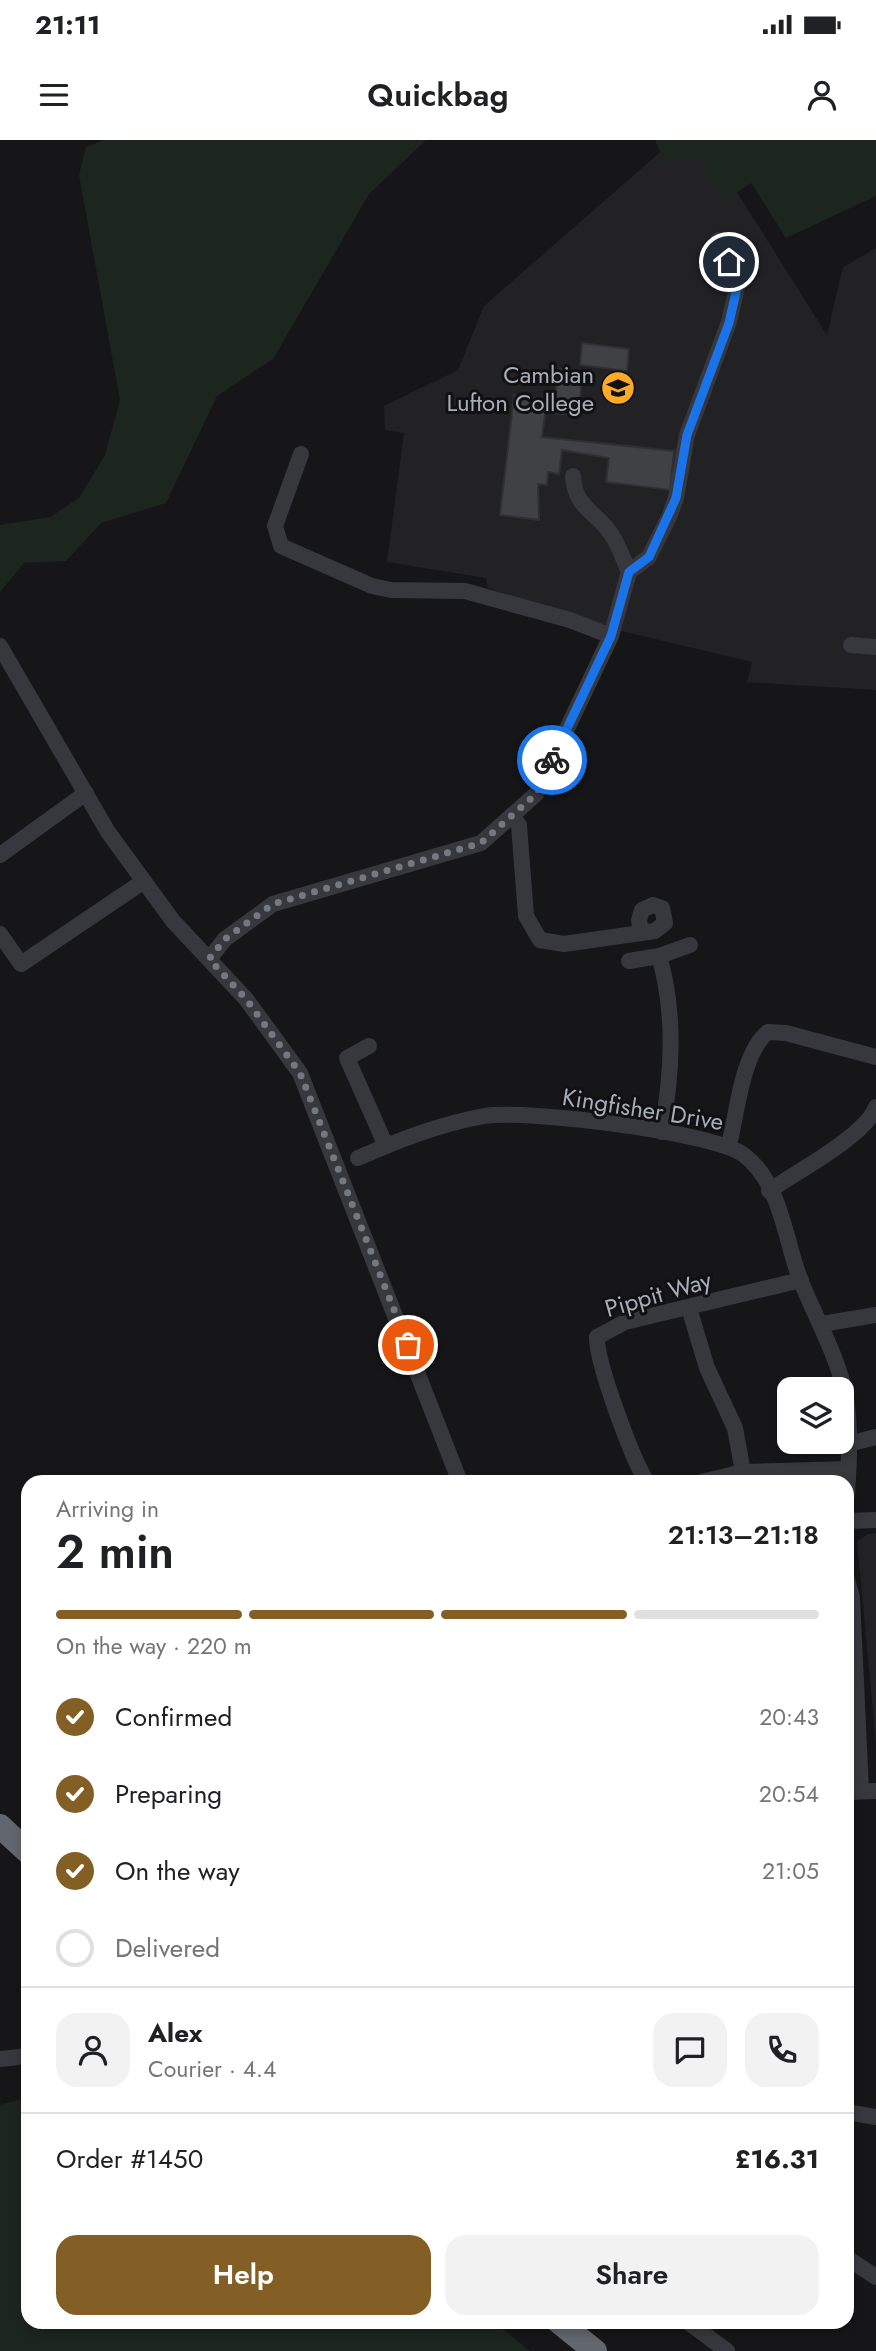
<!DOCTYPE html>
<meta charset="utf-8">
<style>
:root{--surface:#fff;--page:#f2f2f2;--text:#202124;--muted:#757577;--line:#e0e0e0;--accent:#845f25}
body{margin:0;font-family:Jost,sans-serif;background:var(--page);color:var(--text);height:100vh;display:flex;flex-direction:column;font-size:26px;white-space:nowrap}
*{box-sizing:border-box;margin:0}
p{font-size:23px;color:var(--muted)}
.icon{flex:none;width:38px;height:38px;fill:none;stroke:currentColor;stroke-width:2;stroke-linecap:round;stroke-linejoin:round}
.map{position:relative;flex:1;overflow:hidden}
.panel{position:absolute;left:21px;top:1335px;width:833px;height:854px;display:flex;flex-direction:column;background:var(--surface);border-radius:21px;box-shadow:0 4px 10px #0003}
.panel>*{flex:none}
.buttons{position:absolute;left:777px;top:1237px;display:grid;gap:14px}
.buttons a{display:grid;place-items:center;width:77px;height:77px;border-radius:14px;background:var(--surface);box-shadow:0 4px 10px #0003;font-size:35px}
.pin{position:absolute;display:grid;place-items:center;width:60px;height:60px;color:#fff;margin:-30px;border:4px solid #fff;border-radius:50%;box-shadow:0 2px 7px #0007}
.courier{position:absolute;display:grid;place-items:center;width:70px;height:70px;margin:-35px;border:5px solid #1a73e8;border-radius:50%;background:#fff;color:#222;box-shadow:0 2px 9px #0007}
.overview em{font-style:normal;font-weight:600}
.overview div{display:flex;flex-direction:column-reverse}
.overview{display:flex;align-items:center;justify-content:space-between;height:119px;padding:0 35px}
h1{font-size:46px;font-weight:600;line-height:52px}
.bar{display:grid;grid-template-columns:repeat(4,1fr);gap:10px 7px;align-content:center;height:84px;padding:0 35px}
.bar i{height:9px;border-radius:5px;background:var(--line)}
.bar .active{background:var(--accent)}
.bar p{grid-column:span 4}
.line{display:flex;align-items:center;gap:18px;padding:0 35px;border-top:2px solid var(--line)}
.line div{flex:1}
.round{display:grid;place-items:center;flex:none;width:74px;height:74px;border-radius:21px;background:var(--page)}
ol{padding:0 35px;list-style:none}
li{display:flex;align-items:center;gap:21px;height:77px}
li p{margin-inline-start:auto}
li .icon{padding:7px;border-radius:50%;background:var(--accent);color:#fff;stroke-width:4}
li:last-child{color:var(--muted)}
li i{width:38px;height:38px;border:4px solid var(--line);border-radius:50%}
.action{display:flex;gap:14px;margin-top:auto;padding:14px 35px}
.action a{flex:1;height:80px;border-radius:21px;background:var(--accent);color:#fff;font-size:28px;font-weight:600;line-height:80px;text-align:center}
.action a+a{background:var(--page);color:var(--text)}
.status{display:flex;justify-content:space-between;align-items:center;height:49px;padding:0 35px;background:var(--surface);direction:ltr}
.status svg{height:19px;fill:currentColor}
header{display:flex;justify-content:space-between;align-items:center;height:91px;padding:0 35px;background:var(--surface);font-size:32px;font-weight:600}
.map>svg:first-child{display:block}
.built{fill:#222225}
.green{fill:#1d261e}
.building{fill:#404145;stroke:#303034;stroke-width:2}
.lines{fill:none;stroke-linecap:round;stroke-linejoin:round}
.minor{stroke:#36383d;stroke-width:16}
.highway{stroke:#62666f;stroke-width:24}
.done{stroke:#747881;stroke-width:7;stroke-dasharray:0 12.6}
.route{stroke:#1a73e8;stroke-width:9}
.labels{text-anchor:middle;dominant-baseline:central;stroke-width:6;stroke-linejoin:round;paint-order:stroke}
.poi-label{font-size:24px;fill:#a7adb9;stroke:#111113;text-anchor:end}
.street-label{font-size:24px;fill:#a7adb9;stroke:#111113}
</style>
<div class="status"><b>21:11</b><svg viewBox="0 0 49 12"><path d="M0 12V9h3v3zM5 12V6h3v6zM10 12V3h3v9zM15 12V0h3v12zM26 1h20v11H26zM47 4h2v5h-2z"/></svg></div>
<header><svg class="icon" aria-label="menu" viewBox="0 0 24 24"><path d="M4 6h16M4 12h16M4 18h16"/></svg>Quickbag<svg class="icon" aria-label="person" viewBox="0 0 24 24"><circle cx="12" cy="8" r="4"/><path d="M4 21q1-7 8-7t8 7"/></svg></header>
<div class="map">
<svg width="876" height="2211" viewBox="0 0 876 2211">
<rect width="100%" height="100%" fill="#161618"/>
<g class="built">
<polygon points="674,0 704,0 827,195 843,127 876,108 876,550 747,542 752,522 596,485 488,448 486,438 387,422 404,293 385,290 384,266 458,230 484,166"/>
<polygon points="876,1393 876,1604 857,1401 868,1394"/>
</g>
<g class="green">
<polygon points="104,0 426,0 369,54 273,219 217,256 166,363 101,383 66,421 24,423 0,452 0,385 50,377 79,358 105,315 120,260 79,35 86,7"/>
<polygon points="655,0 876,0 876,56 786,98 751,43 722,62 699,17 665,23"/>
<polygon points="28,1957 28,2182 494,2182 530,2211 0,2211 0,1965"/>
</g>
<g class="building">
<polygon points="582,203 629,209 627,231 580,225"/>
<polygon points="558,229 582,232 579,276 554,273"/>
<polygon points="514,255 547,259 542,297 674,311 670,350 606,342 609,318 562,310 559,334 548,332 547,345 538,344 539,380 500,375"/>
</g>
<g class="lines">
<g class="minor">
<polyline points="301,314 275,386 281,406 372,446 391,450 465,451 570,480 611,496"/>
<polyline points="629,432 649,417 669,377 676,358 687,295 729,182 738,143 718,100"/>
<polyline points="851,505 876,507"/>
<polyline points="0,506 108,692 173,781 246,859 300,933 460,1342"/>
<polyline points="512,675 519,685 526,776 540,800 564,804 655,791 665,783 662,768 653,765 642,770 639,780 641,793"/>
<polyline points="0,715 86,653"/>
<polyline points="0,794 21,824 144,741"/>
<path d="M659 816C676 874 672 933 662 992"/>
<path d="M209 819 225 799 273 764 481 703 536 654 611 496 629 432C623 419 618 402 609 391 592 369 575 367 573 336"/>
<polyline points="629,821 659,816 690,805"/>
<polyline points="369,906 347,918 386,1006"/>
<path d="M729 1005C737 974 742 912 768 892L786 893 876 917"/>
<path d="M358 1018C399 1000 440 984 484 976 525 969 714 992 744 1015 781 1043 785 1100 800 1139 816 1179 838 1216 846 1258 851 1289 849 1323 847 1354"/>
<path d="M769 1051C796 1032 865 996 876 967"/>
<polyline points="689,1168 707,1228 735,1288 743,1332"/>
<polyline points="822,1184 876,1175"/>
<polyline points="848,1304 876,1297"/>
<path d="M647 1342C633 1321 596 1222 597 1197L625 1182 801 1140"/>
<polyline points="701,1342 743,1332 848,1329"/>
<polyline points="847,1381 876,1380"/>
<polyline points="847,1440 852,1457 861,1650"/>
<polyline points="847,1652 876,1651"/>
<polyline points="0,1919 28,1916"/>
<polyline points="847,1972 876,1977"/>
<polyline points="847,2118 876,2137"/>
<polyline points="688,2182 727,2211"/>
</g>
<g class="highway">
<polyline points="0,1686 28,1712"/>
<polyline points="559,2182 595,2211"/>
</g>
</g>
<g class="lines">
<polyline class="done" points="408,1205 300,933 246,859 209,819 225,799 273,764 481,703 536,654 552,620"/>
<polyline class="route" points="552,620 611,496 629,432 649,417 676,358 687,295 729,183 738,143 729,122"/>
</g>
<defs>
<g id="university-disc" transform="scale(1.75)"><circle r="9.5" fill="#ffaa27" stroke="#111113"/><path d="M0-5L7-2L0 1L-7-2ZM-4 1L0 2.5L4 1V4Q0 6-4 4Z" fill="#111"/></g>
</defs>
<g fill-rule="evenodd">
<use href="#university-disc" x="618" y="248"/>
</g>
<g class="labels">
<g class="poi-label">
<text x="594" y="234">Cambian<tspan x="594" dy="28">Lufton College</tspan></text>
</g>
<g class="street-label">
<text transform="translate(643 969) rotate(9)">Kingfisher Drive</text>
<text transform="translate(658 1154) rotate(-16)">Pippit Way</text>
</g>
</g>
</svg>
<div class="buttons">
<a><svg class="icon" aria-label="layers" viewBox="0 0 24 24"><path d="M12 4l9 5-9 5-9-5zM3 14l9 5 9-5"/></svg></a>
</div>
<div class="pin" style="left:408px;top:1205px;background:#ea580c"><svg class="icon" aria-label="bag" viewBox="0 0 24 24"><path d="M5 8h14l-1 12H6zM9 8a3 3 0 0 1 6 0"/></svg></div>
<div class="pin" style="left:729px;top:122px;background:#1f2937"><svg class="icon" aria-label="home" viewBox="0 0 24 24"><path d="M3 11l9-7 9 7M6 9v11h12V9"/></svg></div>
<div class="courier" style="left:552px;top:620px"><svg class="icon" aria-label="bike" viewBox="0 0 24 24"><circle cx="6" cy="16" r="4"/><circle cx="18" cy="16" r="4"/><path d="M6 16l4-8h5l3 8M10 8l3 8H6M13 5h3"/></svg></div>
<section class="panel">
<div class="overview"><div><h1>2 min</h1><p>Arriving in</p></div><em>21:13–21:18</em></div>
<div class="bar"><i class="active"></i><i class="active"></i><i class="active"></i><i></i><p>On the way · 220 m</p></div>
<ol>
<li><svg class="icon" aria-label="check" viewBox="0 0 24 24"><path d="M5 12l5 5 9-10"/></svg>Confirmed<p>20:43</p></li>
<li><svg class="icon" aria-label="check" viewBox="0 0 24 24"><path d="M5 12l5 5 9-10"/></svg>Preparing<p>20:54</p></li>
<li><svg class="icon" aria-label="check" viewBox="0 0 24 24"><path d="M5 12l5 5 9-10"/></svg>On the way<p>21:05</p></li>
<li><i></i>Delivered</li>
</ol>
<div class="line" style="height:126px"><a class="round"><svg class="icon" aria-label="person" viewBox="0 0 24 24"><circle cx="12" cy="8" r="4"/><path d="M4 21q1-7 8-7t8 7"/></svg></a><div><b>Alex</b><p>Courier · 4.4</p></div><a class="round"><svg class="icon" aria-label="chat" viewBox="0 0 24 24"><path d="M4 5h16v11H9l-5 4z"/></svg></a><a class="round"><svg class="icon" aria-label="phone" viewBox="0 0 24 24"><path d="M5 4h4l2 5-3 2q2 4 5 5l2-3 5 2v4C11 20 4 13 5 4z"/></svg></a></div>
<div class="line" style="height:91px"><div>Order #1450</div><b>£16.31</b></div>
<div class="action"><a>Help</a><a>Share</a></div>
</section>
</div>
